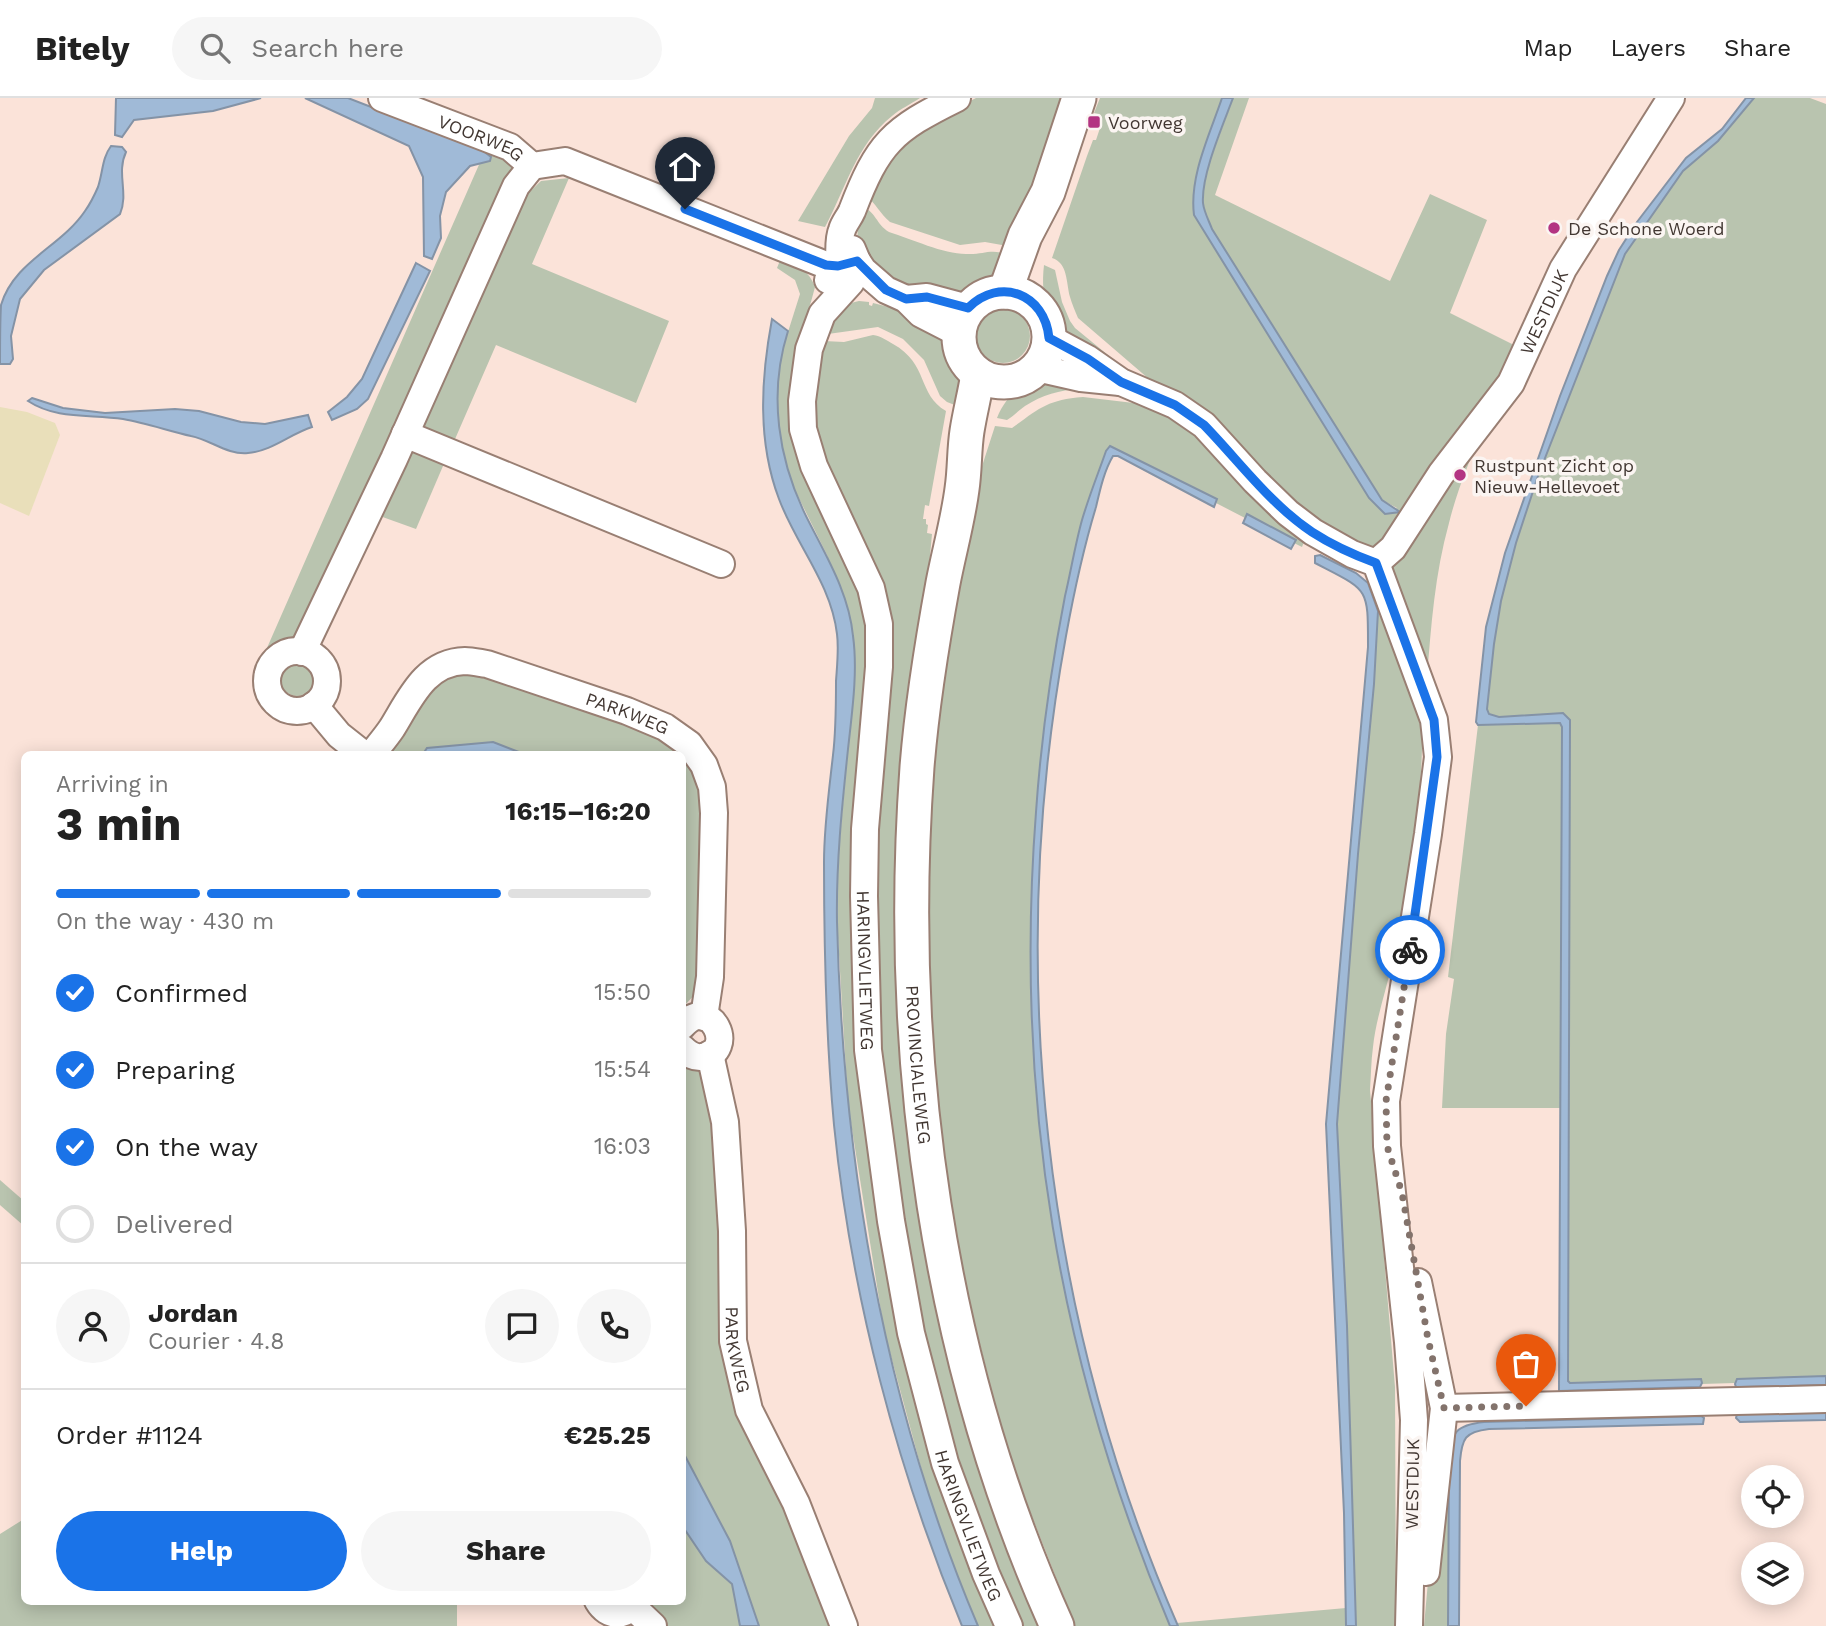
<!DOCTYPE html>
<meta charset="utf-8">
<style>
:root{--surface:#fff;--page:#f6f6f6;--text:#222;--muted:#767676;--line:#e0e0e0;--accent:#1a73e8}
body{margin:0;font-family:"Work Sans",sans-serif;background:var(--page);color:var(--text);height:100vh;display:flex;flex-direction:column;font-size:26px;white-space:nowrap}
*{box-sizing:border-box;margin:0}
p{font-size:23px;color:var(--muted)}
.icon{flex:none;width:38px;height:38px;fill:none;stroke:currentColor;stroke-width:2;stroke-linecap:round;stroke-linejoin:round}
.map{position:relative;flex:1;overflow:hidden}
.panel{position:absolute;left:21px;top:653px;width:665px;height:854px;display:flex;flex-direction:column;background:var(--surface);border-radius:10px;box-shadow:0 4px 18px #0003}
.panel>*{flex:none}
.fabs{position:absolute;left:1741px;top:1367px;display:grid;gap:14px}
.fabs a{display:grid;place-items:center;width:63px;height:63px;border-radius:50%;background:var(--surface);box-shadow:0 4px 18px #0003;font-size:35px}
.pin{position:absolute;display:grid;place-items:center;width:60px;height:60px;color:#fff;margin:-72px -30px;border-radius:50% 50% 50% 0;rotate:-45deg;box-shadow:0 0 7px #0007}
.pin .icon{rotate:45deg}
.courier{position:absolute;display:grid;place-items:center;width:70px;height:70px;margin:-35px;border:5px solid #1a73e8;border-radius:50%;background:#fff;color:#222;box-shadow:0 2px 9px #0007}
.head em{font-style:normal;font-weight:700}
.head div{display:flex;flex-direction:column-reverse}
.head{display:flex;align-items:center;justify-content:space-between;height:119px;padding:0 35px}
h1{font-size:46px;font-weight:700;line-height:52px}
.bar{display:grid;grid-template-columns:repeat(4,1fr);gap:10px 7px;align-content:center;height:84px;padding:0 35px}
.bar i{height:9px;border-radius:5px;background:var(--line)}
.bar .selected{background:var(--accent)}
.bar p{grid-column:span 4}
.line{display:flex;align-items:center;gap:18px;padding:0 35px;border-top:2px solid var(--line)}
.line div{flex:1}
.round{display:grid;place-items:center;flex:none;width:74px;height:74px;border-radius:37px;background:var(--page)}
ol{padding:0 35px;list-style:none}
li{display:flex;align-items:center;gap:21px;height:77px}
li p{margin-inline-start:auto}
li .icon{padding:7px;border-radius:50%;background:var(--accent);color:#fff;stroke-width:4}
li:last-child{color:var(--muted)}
li i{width:38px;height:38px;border:4px solid var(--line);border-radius:50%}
.button{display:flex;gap:14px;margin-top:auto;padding:14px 35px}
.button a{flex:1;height:80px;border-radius:42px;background:var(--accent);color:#fff;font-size:28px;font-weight:700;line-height:80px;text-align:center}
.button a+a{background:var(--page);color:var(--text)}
header{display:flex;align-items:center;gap:42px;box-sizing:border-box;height:98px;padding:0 35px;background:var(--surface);border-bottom:2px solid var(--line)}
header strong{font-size:33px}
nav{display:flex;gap:38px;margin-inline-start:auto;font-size:24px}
.search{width:490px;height:63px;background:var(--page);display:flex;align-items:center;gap:18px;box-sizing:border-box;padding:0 24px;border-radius:38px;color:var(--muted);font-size:26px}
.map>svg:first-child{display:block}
.green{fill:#b9c4af}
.sand{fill:#e9dfba}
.water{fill:#a0bad7;stroke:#8493a6;stroke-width:2}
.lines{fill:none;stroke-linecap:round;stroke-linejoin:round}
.minor-casing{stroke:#997f73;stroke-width:30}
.major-casing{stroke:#997f73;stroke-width:37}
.minor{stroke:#fff;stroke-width:26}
.major{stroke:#fff;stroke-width:33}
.done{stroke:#83736c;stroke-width:7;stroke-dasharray:0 12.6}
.route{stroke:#1a73e8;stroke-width:9}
.poi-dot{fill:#b33482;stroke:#fbf5f2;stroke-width:2.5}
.labels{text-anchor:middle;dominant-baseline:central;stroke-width:7;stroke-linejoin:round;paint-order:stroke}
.poi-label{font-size:18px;fill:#423732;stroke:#fbf5f2;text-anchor:start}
.street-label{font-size:18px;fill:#423732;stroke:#fbf5f2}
</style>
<header>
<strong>Bitely</strong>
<div class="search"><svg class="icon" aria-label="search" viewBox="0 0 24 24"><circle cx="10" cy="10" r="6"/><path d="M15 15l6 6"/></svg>Search here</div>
<nav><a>Map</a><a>Layers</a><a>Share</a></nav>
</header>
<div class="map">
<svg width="1826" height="1528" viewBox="0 0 1826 1528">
<rect width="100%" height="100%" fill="#fbe3d9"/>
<g class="green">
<path d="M875 0H920C911 6 900 11 892 18 856 47 846 90 825 129L798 123 849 38 872 10Z"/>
<path d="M976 0H1068L1013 149 985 144 960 147 890 124C880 116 876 105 866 98L878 69 923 27Z"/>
<path d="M1100 0H1222C1210 36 1189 78 1194 117L1369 400 1385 416 1397 410 1382 402 1212 131C1209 123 1204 114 1203 105 1201 77 1224 28 1233 0H1249L1215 97 1390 183 1430 96 1487 122 1450 215 1522 251 1387 445 1372 451 1319 427 1078 220C1075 213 1072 206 1070 199 1066 184 1068 165 1052 160L1087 58 1093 42H1096L1100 30 1097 28 1101 17 1094 15Z"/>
<polygon points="1754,0 1810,0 1826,6 1826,1278 1737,1281 1735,1285 1702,1286 1700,1281 1570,1285 1566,1276 1570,622 1563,615 1499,619 1489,616 1487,611 1494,546 1501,503 1516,445 1538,378 1625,156 1683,73 1718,43"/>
<path d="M485 53 515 64 402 327 324 475 294 538C285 547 274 550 266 560L263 559Z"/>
<polygon points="569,80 532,166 669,223 636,305 496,247 452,348 419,336 520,103 541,83"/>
<path d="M863 109C876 114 876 126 889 134 912 141 943 156 966 156 985 157 989 150 1010 157 1001 170 993 186 977 192 953 200 890 188 874 170 869 164 862 153 859 146 855 135 860 121 863 109Z"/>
<path d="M781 160C796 165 810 174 815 189 807 222 792 254 790 287 784 353 817 395 842 452 851 473 859 495 867 517L866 1010 999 1528H978L934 1418 884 1232 848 1006 837 823 838 762 853 594 854 541 827 457 791 384 781 350 778 314V274L781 256 800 196 795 182 777 170Z"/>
<path d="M1044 167 1055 172 1062 204 1070 223 1075 230 1131 276C1080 247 1036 236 1044 167Z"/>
<path d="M859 203 869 204V207L872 208 873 205C933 218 964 249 965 311L947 304 940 298 924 262 903 241 878 229 828 236 825 233C834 220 842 206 859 203Z"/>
<circle cx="1003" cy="238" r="27"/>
<path d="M873 237C881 238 886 242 893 246 929 266 917 296 946 313L929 408 925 407 923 421H926V426L928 427 927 435 932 436 923 534 910 1005 1046 1528H1016L979 1438 918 1226 880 977 872 805 888 560 826 378 809 303 824 243 844 244Z"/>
<path d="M1043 281 1079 291C1060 292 1042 297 1025 308 1019 312 1014 318 1007 322L997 320C1006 298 1020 286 1043 281Z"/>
<path d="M1083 299 1159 308 1180 319 1305 441 1302 449 1294 445 1295 442 1247 417 1245 420 1216 405 1217 402 1110 348 1106 353C1098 376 1089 399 1082 422 1075 447 1071 473 1065 498 1051 570 1041 641 1036 714 1014 999 1058 1264 1170 1528H1075L1029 1411 1002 1334 969 1203 952 1121 938 1005 931 914 928 842V769L939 593 974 393 995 328 1012 330C1040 310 1047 302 1083 299Z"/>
<path d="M1483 329C1471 360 1457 392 1449 425 1435 475 1431 528 1427 580L1386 473Z"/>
<polygon points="413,349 446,361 416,431 377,417"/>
<path d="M1378 513 1422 622C1424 702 1409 783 1393 861 1387 890 1376 920 1373 949 1371 963 1371 978 1370 992L1395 1289 1396 1528H1356L1347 1228 1337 1026 1358 756 1374 586Z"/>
<circle cx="297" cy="582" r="16"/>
<polygon points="470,570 666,636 701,672 700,891 683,909 682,656 524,656 493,644 427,650 423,656 382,656 430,584"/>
<polygon points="1560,625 1562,629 1561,1010 1442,1010 1446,936 1454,881 1448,879 1478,627"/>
<polygon points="682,965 698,967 709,984 718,1091 722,1252 725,1273 839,1528 759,1528 730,1443 683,1354"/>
<polygon points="0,1082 24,1103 24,1128 0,1107"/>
<polygon points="1439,1362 1449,1362 1448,1528 1424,1528"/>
<polygon points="24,1421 24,1503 457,1503 457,1528 0,1528 0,1436"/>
<polygon points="683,1429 706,1463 732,1486 740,1528 655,1528 648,1516 650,1503 682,1503"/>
<polygon points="1346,1510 1346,1528 1178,1528 1177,1525"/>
</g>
<polygon class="sand" points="0,309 27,314 55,325 60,337 29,418 0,405"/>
<g class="water">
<polygon points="116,0 261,0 213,13 134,22 122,39 115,37"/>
<polygon points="305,0 348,0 482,52 491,59 490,63 470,68 446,94 440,118 441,140 432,161 424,158 423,79 409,48"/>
<path d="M1222 0H1233C1223 27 1201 77 1203 105 1204 114 1209 123 1212 131L1382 402 1400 414 1385 416 1369 400 1194 117C1189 78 1210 36 1222 0Z"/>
<polygon points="1746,0 1754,0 1718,43 1683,73 1625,156 1538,378 1516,445 1501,503 1494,546 1487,611 1489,616 1499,619 1563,615 1570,622 1568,1283 1570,1285 1701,1281 1702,1285 1700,1289 1559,1293 1562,629 1560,625 1478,627 1476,624 1486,529 1505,455 1560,298 1607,178 1619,152 1637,124 1686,60 1722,31"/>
<path d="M111 48 122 49 126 54C116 75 129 95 120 116L44 172 20 201 11 238 13 261 10 266H0C0 248 0 225 1 207 14 163 61 149 85 113 90 106 95 96 98 89 103 74 102 60 111 48Z"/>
<polygon points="416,165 430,173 368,301 357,311 332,322 328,314 347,299 362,281"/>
<path d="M772 221 788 233C768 296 778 362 807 420 826 458 849 495 853 538 858 574 852 614 848 651 842 708 836 766 837 824 843 1064 884 1307 978 1528H962C897 1371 851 1197 834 1027 826 940 824 852 824 764 824 728 829 693 833 657 836 633 836 608 836 583 837 568 839 551 837 536 831 485 796 447 779 401 757 343 761 280 772 221Z"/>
<path d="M32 300 63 310 105 315 175 311 199 313 241 324 265 326 308 317 312 329C290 336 272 353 248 355 227 357 211 342 191 338 169 333 146 325 123 321 90 316 57 322 28 303Z"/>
<path d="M1110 348 1217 401 1214 409 1118 358H1113C1104 373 1100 392 1096 409 1083 452 1074 494 1066 538 1005 870 1043 1218 1178 1528H1170C1058 1264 1014 999 1036 714 1041 641 1051 570 1065 498 1071 473 1075 447 1082 422 1089 398 1098 376 1106 353Z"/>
<polygon points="1247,416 1296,442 1291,451 1243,425"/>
<path d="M1320 457 1356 475 1368 485 1378 513 1374 586 1358 756 1337 1026 1347 1228 1356 1528H1346L1344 1415 1326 1026 1368 549C1368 488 1369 493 1315 465V458Z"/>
<polygon points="493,644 524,656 423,656 427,650"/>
<polygon points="1826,1278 1826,1287 1741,1289 1736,1289 1735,1286 1737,1281"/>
<polygon points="1826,1314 1826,1322 1740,1324 1736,1320 1737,1316"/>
<path d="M1701 1318 1704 1320 1703 1326 1489 1331C1465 1334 1462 1340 1460 1363L1459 1528H1448L1449 1362C1451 1334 1456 1327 1484 1324Z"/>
<polygon points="683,1354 730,1443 759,1528 740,1528 732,1486 706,1463 683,1429"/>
</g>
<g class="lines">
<g class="minor-casing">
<g id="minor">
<path id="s1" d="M382 0 510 49 532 68 565 63 826 167 838 168 857 163"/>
<polyline points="852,151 857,163 863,172 886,192 906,201 921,216 958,235"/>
<path id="s2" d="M857 163 851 184 822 216 809 251 802 303 803 331 814 368 871 490 879 526V569L865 731 864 798 868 952 891 1123 911 1235 945 1365 986 1476 1009 1528"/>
<path d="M828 182C831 178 836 173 838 169 841 159 837 144 842 132 844 125 849 120 852 113 878 45 892 32 957 0"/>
<polyline points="906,201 927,199 968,210"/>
<polyline points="1049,240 1088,261 1121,284 1175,307 1204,327 1255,383 1288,415 1313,434 1352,456 1376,465 1434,622 1438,659 1428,736 1386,1003 1387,1048 1408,1244 1414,1322 1409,1528"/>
<polyline points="1037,270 1081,280 1120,284"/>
<polyline points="405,336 721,466"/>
<path id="s3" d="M1376 465 1393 450 1441 376 1511 285 1563 171 1671 0"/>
<circle cx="297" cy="583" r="30"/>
<polyline points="302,554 394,361 516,88 532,68"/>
<polyline points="314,607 339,637 363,656"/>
<path id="s4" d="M372 656C379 647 386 639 392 630 410 601 425 564 465 563 472 563 480 565 487 566L627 613 665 629 689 646 704 667 712 689 714 715 710 879 704 919"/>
<path d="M682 928C711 895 738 954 702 959 694 960 688 956 682 950"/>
<path id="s5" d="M710 956 725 1024 732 1133 733 1243 749 1312 796 1405 844 1528"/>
<polyline points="1418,1184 1444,1310 1426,1474"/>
<polyline points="1444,1310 1826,1301"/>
<path d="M598 1503C608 1520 626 1520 636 1503"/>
<polyline points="633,1509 653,1528"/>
</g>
</g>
<g class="major-casing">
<g id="major">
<circle cx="1004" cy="239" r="45"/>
<polyline points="1005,194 1025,138 1048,94 1079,0"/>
<path id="s6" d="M978 276C975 295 970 314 967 333 964 352 965 371 962 391 958 422 949 454 943 485 932 545 922 607 917 669 896 958 937 1262 1057 1528"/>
</g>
</g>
<use href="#minor" class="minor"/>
<use href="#major" class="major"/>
</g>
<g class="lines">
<polyline class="done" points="1410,852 1386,1003 1387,1048 1402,1095 1428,1241 1444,1310 1526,1308"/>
<path class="route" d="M685 111 826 167 838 168 857 163 886 192 906 201 927 199 968 210C1000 178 1045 196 1049 240L1088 261 1121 284 1175 307 1204 327C1239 363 1270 406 1312 434 1332 447 1354 457 1376 465L1434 622 1437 659 1410 852"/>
</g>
<g class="poi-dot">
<rect x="1087" y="17" width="14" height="14" rx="3.5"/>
<circle cx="1554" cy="130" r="7"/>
<circle cx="1460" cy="377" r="7"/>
</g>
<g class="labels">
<g class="poi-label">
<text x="1108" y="24">Voorweg</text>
<text x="1568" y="130">De Schone Woerd</text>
<text x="1474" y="367">Rustpunt Zicht op<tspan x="1474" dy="21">Nieuw-Hellevoet</tspan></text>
</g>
<g class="street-label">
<text stroke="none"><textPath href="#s1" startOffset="107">VOORWEG</textPath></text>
<text stroke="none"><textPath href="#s3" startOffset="304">WESTDIJK</textPath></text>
<text stroke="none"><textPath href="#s4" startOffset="308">PARKWEG</textPath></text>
<text stroke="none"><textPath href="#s2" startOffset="740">HARINGVLIETWEG</textPath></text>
<text stroke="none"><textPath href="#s6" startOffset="696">PROVINCIALEWEG</textPath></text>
<text stroke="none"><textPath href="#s5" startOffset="298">PARKWEG</textPath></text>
<text transform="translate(1412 1386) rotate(-89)">WESTDIJK</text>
<text stroke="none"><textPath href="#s2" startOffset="1307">HARINGVLIETWEG</textPath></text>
</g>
</g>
</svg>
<div class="fabs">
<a><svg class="icon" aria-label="locate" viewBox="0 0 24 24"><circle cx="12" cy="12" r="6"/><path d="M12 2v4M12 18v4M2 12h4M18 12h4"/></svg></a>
<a><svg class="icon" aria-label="layers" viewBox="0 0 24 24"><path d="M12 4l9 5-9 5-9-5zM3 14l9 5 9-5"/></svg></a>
</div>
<div class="pin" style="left:1526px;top:1308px;background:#ea580c"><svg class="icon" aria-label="bag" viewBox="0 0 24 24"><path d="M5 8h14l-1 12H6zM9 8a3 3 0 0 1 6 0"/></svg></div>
<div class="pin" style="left:685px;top:111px;background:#1f2937"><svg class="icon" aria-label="home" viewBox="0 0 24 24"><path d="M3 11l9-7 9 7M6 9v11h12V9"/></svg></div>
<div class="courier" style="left:1410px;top:852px"><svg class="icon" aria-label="bike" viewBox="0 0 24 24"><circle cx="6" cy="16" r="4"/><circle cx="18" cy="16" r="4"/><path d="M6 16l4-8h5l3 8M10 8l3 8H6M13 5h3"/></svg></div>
<section class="panel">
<div class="head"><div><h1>3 min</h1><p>Arriving in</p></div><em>16:15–16:20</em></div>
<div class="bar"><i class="selected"></i><i class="selected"></i><i class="selected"></i><i></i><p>On the way · 430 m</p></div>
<ol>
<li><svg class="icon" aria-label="check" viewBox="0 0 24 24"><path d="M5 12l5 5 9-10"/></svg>Confirmed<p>15:50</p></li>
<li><svg class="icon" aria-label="check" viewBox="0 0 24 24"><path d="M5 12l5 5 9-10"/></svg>Preparing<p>15:54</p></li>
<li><svg class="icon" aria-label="check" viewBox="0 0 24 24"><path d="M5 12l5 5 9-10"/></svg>On the way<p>16:03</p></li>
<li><i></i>Delivered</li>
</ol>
<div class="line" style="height:126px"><a class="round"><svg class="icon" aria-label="person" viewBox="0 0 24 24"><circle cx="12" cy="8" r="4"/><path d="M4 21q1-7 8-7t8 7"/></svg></a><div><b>Jordan</b><p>Courier · 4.8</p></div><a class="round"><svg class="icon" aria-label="chat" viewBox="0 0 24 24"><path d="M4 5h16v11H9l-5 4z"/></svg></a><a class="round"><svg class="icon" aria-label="phone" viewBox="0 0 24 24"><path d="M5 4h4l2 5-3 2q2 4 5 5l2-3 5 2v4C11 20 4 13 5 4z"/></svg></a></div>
<div class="line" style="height:91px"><div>Order #1124</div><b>€25.25</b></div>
<div class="button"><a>Help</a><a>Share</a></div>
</section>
</div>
